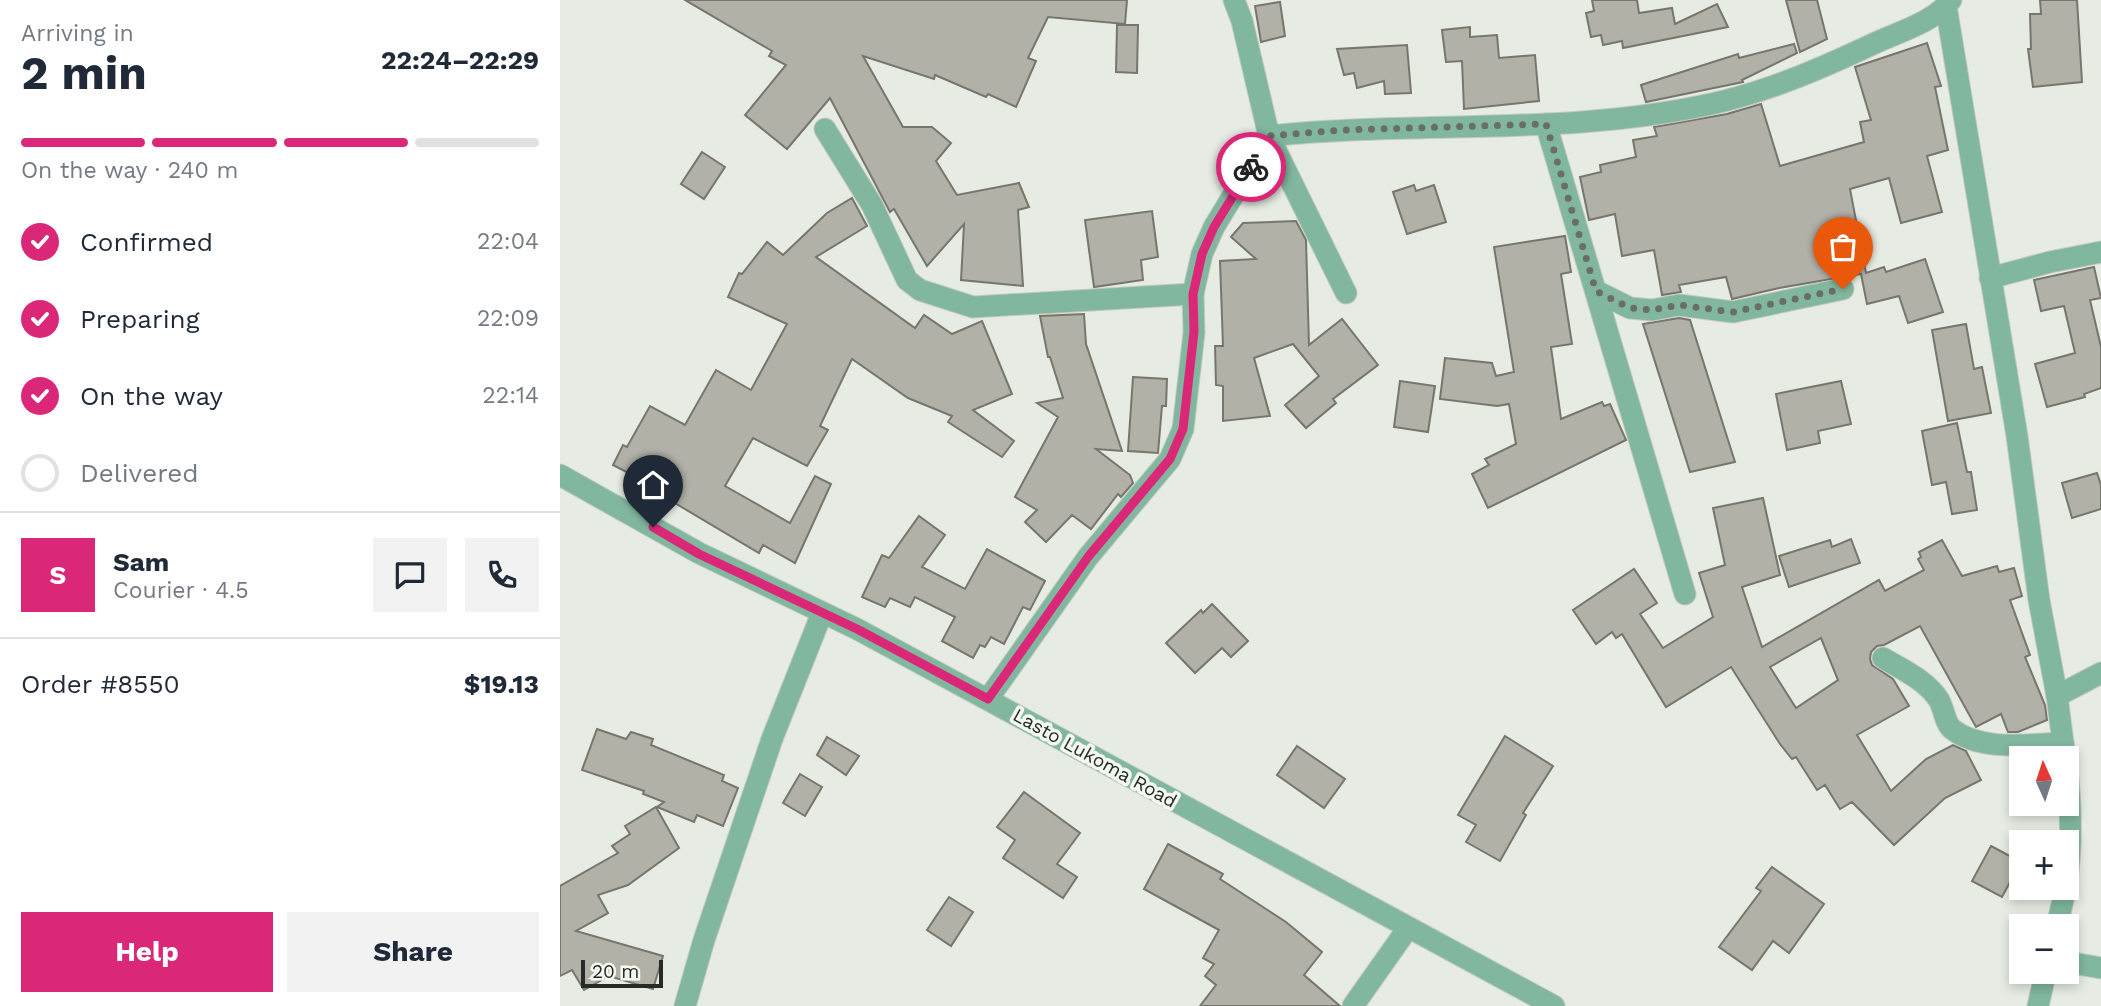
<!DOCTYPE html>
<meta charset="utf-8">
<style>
:root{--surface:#fff;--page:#f2f2f3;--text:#1f2937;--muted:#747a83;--line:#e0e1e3;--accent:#db2777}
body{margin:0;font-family:"Work Sans",sans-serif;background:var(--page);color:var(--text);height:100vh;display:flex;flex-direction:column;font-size:26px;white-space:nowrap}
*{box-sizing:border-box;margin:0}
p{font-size:23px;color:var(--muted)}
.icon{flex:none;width:38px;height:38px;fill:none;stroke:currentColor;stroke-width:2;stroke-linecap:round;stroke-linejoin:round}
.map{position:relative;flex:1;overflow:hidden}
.sheet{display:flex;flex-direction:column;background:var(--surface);width:560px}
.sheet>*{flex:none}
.needle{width:46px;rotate:357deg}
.buttons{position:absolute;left:1449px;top:746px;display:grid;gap:14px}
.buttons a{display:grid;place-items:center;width:70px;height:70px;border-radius:0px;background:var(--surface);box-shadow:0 4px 10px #0003;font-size:35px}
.scale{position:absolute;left:21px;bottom:18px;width:82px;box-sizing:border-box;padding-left:7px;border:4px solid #272a26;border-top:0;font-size:19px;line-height:24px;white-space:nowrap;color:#272a26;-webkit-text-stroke:5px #f3f9f0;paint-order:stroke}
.pin{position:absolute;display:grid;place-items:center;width:60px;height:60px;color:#fff;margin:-72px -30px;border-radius:50% 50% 50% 0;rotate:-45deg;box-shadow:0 0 7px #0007}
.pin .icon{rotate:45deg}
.courier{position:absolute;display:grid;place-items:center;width:70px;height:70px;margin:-35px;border:5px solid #db2777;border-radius:50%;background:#fff;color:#222;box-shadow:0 2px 9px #0007}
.headline em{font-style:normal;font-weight:700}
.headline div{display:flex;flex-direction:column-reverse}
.headline{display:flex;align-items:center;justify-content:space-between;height:119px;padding:0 21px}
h1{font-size:46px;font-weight:700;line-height:52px}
.bar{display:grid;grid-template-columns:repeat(4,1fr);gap:10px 7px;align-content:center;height:84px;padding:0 21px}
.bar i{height:9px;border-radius:5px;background:var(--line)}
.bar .selected{background:var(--accent)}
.bar p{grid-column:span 4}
.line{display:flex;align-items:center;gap:18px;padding:0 21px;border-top:2px solid var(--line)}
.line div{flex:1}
.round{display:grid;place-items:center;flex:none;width:74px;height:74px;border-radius:0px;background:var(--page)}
ol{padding:0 21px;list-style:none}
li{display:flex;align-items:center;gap:21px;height:77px}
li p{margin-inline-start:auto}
li .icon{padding:7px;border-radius:50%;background:var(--accent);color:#fff;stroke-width:4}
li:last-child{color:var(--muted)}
li i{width:38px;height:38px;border:4px solid var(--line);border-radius:50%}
.primary-button{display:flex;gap:14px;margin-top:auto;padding:14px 21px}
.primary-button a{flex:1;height:80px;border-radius:0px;background:var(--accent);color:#fff;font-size:28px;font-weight:700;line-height:80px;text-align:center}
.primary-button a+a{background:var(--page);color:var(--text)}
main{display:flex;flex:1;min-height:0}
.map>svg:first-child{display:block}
.building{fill:#b2b1a8;stroke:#76766d;stroke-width:2;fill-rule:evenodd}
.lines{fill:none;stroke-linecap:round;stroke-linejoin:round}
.minor-casing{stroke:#c4c9c1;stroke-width:23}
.minor{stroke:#81b79f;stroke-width:21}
.done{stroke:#6a6e68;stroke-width:7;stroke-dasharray:0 12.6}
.route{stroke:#db2777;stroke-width:9}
.labels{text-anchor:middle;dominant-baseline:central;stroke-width:7;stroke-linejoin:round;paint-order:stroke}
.street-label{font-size:19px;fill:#272a26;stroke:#f3f9f0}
</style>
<main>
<section class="sheet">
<div class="headline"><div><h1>2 min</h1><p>Arriving in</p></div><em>22:24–22:29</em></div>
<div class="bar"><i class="selected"></i><i class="selected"></i><i class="selected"></i><i></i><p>On the way · 240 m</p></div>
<ol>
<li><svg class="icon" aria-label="check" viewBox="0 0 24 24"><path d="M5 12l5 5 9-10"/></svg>Confirmed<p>22:04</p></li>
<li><svg class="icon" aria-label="check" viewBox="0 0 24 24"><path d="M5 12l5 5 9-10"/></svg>Preparing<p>22:09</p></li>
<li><svg class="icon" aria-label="check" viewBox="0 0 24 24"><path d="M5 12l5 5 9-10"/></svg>On the way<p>22:14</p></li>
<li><i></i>Delivered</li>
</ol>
<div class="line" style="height:126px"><b class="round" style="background:var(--accent);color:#fff">S</b><div><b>Sam</b><p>Courier · 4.5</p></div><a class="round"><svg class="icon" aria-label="chat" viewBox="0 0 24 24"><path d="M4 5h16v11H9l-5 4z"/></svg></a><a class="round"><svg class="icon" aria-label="phone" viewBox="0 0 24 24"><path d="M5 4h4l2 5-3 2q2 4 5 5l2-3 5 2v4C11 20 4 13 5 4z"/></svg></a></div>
<div class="line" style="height:91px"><div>Order #8550</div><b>$19.13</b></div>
<div class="primary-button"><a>Help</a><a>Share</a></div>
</section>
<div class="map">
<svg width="1541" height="1006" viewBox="0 0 1541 1006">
<rect width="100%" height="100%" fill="#e6ece3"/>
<g class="building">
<polygon points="125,0 567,0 565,24 488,17 468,58 476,61 456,107 428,94 426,97 375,75 374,79 303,56 343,127 372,127 391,143 376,161 397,195 459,183 469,207 458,210 463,286 401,280 404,224 367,266 334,209 330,212 270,98 227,149 185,115 226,65 209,56 212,51"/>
<polygon points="1032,0 1077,0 1079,13 1112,8 1115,24 1157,4 1168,27 1063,48 1062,41 1043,45 1041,35 1031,37 1026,13 1034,11"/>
<polygon points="1226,0 1257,0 1267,39 1240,52"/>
<polygon points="1480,0 1517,0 1522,82 1473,87 1468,49 1471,49 1470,14 1481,14"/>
<polygon points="720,2 725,36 701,42 695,6"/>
<polygon points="557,25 578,25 577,73 556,72"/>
<polygon points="910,27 910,37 937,35 939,58 975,55 979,101 904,109 902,61 886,62 882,30"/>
<polygon points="1367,43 1381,86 1375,87 1388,150 1367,156 1382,212 1341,223 1329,178 1290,189 1306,273 1324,267 1326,272 1365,259 1383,312 1348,323 1339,296 1307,304 1301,274 1219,288 1172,299 1166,277 1119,285 1121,292 1102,295 1094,250 1062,256 1055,214 1029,220 1020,177 1041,172 1040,165 1076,157 1073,140 1097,136 1094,127 1167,114 1201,104 1220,166 1304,142 1300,122 1311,120 1295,67"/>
<polygon points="1234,44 1237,53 1182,80 1183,82 1086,102 1081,85 1178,54 1179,58"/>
<polygon points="847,45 851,93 825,94 824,81 797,88 794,73 784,75 777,49"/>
<polygon points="142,152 165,167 144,199 121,184"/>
<polygon points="854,185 856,191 874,185 886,222 847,234 833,192"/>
<polygon points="292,198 307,226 256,257 355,328 364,315 392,334 422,321 452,394 413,410 454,441 442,457 388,422 392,416 348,398 292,359 260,426 268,430 247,466 193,438 165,486 230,523 255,476 271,484 235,563 203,545 199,553 108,499 111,495 53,465 63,445 67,447 90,406 125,425 156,370 191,390 227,324 168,297 179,273 182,274 207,242 223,255 267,213"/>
<polygon points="592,211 598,257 581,260 583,280 534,287 525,220"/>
<polygon points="736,221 746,240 749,345 782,319 818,365 773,399 776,403 746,428 725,405 759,376 733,344 694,358 710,416 663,421 663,386 656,385 655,346 663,346 660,261 696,259 671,237 683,223"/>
<polygon points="1005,236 1011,272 1001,274 1012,344 991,347 1001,419 1042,402 1044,406 1050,404 1066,440 928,508 912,474 929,465 925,459 956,444 949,404 937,406 880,399 885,358 932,363 936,376 954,372 934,247"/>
<polygon points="1534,267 1541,298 1530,300 1541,347 1541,388 1524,394 1525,397 1487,407 1475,364 1515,353 1504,306 1481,311 1474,280"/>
<polygon points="524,314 526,344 562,451 536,449 570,475 573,483 561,497 558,494 531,529 512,515 486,542 465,522 477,510 455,497 498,417 477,403 503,398 490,357 488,357 480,316"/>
<polygon points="1119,318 1130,320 1175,462 1130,472 1083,324"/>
<polygon points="1406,324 1414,369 1422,367 1431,413 1388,421 1372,330"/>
<polygon points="573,377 607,379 606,406 602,406 598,453 568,451"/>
<polygon points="840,381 875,386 868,432 834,427"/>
<polygon points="1281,381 1291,424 1258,431 1260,443 1227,450 1216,394"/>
<polygon points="1397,423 1407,472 1411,472 1417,510 1392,514 1386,482 1372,485 1362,431"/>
<polygon points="1537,473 1541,485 1541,509 1512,518 1502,483"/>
<path d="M1203 498 1220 575 1182 587 1202 647 1319 580 1325 591 1364 570 1358 559 1361 557 1359 552 1382 540 1402 576 1437 566 1439 572 1454 568 1462 596 1450 600 1470 655 1465 657 1485 705 1487 720 1458 732H1448L1441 714 1416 727 1360 626 1324 645 1317 646 1311 652 1310 659 1312 665 1333 679 1349 706 1297 735 1331 791 1366 759 1393 745 1406 751 1421 780 1385 798 1334 845 1292 802 1280 809 1265 785 1257 790 1236 757 1232 759 1220 744 1171 667 1106 707 1062 634 1056 638 1052 632 1036 644 1013 610 1074 569 1097 603 1080 614 1103 648 1153 617 1139 573 1165 565 1153 508ZM1261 638 1278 680 1236 708 1210 667Z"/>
<polygon points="359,516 385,535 362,567 405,589 427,549 485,581 470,610 463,607 444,644 431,637 425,647 420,645 413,658 382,641 395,617 355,597 350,607 330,598 325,607 302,597 322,555 329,558"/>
<polygon points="1291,539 1300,563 1229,587 1219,556 1270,540 1272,547"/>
<polygon points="652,604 688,641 671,657 662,648 635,673 606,643 641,610 643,613"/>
<polygon points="37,729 66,739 71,732 93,739 91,745 164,775 162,781 178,788 163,826 137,815 134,822 97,807 104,802 83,794 84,791 22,770"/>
<polygon points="945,736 993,766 963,813 966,815 940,861 906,842 916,825 898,815"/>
<polygon points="267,737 299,756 286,775 257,755"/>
<polygon points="737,746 785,779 764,808 717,775"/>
<polygon points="240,774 262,787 245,816 223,803"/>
<polygon points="464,792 520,833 497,864 517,877 503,898 443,858 455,840 437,827"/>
<polygon points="96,807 119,848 68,885 38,895 48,913 16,931 103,956 93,989 49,976 24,990 12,970 0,976 0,886 58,853 52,846 70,834 65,826"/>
<polygon points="608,844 663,874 660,879 726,922 762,952 744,975 780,1006 640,1006 656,985 645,976 654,964 643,958 659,930 584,889"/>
<polygon points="1431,846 1461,862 1442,897 1412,881"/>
<polygon points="1212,867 1264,904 1229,953 1213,941 1192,970 1159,947 1201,891 1196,888"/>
<polygon points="389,897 413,912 391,946 367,930"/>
</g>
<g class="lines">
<g class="minor-casing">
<g id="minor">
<polyline points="674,0 682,21 709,136 786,293"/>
<polyline points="1386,6 1457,436 1479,600 1497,696 1505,758"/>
<polyline points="986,124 1125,594"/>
<polyline points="265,129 312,205 347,280 360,290 413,307 633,294"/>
<polyline points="1430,278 1490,262 1541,252"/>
<polyline points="1036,291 1070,308 1092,310 1119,305 1173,312 1283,289"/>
<polyline points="0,475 139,553 297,629 994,1006"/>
<path d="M1323 658C1343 670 1366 680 1379 700 1384 709 1385 723 1392 729 1421 752 1469 744 1503 743"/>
<polyline points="1497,696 1541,673"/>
<path d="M428 699 528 557 610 459 623 429 634 333 633 294 642 254 654 227 709 136C860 120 1015 137 1164 101 1216 88 1264 67 1313 44 1338 32 1373 23 1391 0"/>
<path d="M1507 770C1511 805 1512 843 1507 879"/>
<polyline points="1497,926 1506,887"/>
<polyline points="1507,962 1541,968"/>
<polyline points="125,1006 144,940 212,739 262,613"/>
<polyline points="793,1006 848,928"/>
<polyline points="1478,1006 1486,971"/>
</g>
</g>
<use href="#minor" class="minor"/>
</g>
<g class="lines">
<polyline class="done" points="691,167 709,136 784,130 986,124 1036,291 1070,308 1092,310 1119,305 1173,312 1283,289"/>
<polyline class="route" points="93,527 139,554 297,629 428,699 528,557 610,459 623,429 634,332 633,294 642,254 654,227 691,167"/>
</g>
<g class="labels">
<g class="street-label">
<text transform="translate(535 758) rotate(29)">Lasto Lukoma Road</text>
</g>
</g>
</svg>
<div class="buttons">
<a><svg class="needle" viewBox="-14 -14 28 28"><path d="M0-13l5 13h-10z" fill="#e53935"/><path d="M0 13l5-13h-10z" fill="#747a83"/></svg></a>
<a>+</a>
<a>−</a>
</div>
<div class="scale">20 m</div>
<div class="pin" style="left:1283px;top:289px;background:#ea580c"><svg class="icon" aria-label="bag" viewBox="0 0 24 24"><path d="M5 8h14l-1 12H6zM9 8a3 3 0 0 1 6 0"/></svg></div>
<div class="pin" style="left:93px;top:527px;background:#1f2937"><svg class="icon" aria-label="home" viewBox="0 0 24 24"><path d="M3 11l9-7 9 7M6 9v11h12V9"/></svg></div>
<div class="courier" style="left:691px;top:167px"><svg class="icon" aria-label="bike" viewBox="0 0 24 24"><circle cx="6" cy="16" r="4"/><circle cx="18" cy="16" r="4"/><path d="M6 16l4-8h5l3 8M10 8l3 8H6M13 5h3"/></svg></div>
</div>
</main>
